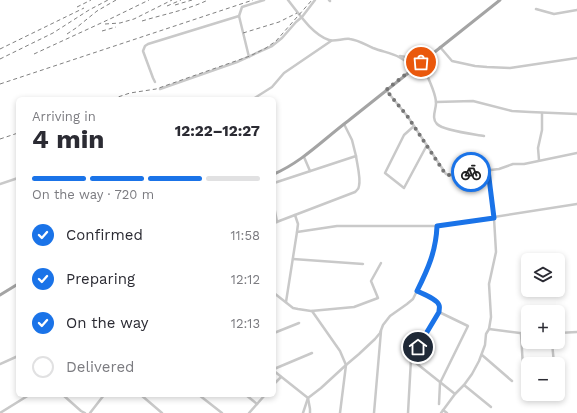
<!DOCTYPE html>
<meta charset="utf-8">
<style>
:root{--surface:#fff;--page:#f2f2f3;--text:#2b2b33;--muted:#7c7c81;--line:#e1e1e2;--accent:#1a73e8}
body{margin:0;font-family:"Work Sans",sans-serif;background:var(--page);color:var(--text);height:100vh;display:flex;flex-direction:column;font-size:15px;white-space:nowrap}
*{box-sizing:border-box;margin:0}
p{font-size:13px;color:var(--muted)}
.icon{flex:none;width:22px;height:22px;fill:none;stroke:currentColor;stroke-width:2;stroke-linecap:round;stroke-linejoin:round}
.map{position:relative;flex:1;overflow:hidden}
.side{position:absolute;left:16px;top:97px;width:260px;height:300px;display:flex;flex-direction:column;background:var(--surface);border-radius:6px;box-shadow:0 2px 6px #0003}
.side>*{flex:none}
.tools{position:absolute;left:521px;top:253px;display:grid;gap:8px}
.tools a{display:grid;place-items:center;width:44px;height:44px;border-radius:6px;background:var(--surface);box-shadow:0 2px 6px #0003;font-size:20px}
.pin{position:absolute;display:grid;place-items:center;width:34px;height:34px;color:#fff;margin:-17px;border:2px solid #fff;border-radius:50%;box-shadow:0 1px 4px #0007}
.courier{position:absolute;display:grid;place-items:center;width:40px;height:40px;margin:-20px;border:3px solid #1a73e8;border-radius:50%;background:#fff;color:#222;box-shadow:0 1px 5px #0007}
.headline em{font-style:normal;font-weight:700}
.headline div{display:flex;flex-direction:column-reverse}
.headline{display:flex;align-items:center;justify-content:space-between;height:68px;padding:0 16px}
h1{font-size:26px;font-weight:700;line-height:30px}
.bar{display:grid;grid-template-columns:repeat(4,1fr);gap:6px 4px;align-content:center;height:48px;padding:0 16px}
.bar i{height:5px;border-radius:3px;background:var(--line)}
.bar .on{background:var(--accent)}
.bar p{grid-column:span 4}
ol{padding:0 16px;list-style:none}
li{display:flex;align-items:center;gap:12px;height:44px}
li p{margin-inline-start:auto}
li .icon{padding:4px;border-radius:50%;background:var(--accent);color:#fff;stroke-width:4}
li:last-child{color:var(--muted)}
li i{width:22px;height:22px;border:2px solid var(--line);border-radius:50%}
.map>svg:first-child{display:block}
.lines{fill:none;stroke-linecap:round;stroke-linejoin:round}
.minor{stroke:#c9c9c9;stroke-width:2.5}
.major{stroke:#a4a4a4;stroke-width:3}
.rail{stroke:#818181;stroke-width:1;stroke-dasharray:4 3;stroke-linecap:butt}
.done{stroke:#767676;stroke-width:4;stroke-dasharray:0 7.2}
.route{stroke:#1a73e8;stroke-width:5}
</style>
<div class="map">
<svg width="577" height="413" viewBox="0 0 577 413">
<rect width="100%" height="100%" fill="#fff"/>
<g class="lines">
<g class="minor">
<path d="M288 0C299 14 312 34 329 40 334 42 344 38 350 39 358 40 366 45 373 48 389 54 402 54 413 69"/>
<polyline points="329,0 330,1"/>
<polyline points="536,9 554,14 577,10"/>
<polyline points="440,47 452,61 475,66 487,67 510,68 577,58"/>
<polyline points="400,56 419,59 425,59"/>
<polyline points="249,57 239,16 242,7 264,0"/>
<path d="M421 63C426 73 436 92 436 103 436 110 431 118 437 124 444 131 473 134 484 136"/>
<polyline points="155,82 153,78 143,51 145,46 148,44 239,16"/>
<polyline points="160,89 237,62 272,46 282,38 296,22 302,17 315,0"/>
<polyline points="386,90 408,117 446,174 449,175 499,169 513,164 524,164 577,153"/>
<polyline points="253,99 272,87 284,73 331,41"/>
<polyline points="436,102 473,101 512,111 530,112 577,114"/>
<polyline points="414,126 404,135 385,173 404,188 427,145"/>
<polyline points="304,157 310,171"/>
<polyline points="539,160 538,148 542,130 542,113"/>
<polyline points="274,183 356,156 352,140 344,124"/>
<polyline points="0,184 18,178"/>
<polyline points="274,206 277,222"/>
<path d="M274 223 355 192C357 190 359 189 359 186 361 178 357 164 356 156"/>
<polyline points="297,232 337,226 437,226 577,204"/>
<polyline points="293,259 363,264"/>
<polyline points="274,293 293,308 298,309 311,311 354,307 378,298 371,281 381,263"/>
<polyline points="286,302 297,232 298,224 295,215"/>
<polyline points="312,311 340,351 346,365 340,413"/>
<polyline points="489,329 528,334"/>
<polyline points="274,333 299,323"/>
<polyline points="558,333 577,332"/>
<polyline points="521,334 523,367"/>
<polyline points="552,342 554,364"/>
<polyline points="482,355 512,381"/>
<polyline points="411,359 455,394"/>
<polyline points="0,364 18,356"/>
<polyline points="274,369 312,353"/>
<polyline points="274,371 308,398 310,409 310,413"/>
<polyline points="274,384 281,377"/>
<polyline points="464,385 491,407"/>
<polyline points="63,395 81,411 85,413"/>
<polyline points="141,395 162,413"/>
<polyline points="199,395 222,413"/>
<polyline points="246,395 257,404"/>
<polyline points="439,404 440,383 468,326 439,312"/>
<polyline points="443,410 447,413"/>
<polyline points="0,413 29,395"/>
<polyline points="90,413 104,395"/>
<polyline points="249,413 265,395"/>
<polyline points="303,413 308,398 321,388 346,365 359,354 375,339 380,333 383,325 390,316 407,304 413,299 424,276 434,249 437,226"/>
<polyline points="374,413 381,331"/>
<path d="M408 413 411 359 439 312C441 299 427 296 417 291"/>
<polyline points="441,413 455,394 464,385 472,374 479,361 485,345 486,334 489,329 491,317 489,284 496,252 494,218 488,170"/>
</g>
<g class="major">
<path d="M274 174C302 162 324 139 348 121 399 81 449 40 500 0"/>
<polyline points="0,295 18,284"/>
</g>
<g class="rail">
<polyline points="175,5 192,0"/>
<polyline points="167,6 181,0"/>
<polyline points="77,7 91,0"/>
<path d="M142 21C165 14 187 10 208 0"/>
<polyline points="105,24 120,23 134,19 172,0"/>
<polyline points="102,31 116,27"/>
<polyline points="243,33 279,22 297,13"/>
<polyline points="67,34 76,28 97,11 116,0"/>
<polyline points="0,49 84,8"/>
<polyline points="34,54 112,18 149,0"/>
<polyline points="0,59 53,33 89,10 108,0"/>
<polyline points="0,84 253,0"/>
<polyline points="112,99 130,93 156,89 250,56 266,48 276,41 283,33 312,0"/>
<polyline points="0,139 18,133"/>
</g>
</g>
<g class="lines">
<polyline class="done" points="421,62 386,90 408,117 444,172 449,175 471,172"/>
<path class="route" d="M418 347 439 312C439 309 440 307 439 305 437 299 423 294 417 291 428 269 436 251 437 226L494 218 488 170 471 172"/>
</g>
</svg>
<div class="tools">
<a><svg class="icon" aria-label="layers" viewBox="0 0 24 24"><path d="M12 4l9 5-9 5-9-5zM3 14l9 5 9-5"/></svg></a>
<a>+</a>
<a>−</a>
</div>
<div class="pin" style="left:421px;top:62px;background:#ea580c"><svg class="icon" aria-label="bag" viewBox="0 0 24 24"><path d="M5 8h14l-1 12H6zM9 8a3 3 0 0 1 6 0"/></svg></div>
<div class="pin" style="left:418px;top:347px;background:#1f2937"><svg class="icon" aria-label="home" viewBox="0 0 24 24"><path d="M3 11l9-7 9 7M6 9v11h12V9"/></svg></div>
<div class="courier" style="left:471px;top:172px"><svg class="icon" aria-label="bike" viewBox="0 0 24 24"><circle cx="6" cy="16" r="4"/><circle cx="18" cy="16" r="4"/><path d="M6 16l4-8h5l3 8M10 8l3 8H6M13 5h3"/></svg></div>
<section class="side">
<div class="headline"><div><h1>4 min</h1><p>Arriving in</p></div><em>12:22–12:27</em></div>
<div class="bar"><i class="on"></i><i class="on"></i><i class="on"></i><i></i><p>On the way · 720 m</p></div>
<ol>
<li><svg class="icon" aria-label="check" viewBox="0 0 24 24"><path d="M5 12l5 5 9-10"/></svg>Confirmed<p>11:58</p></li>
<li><svg class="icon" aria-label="check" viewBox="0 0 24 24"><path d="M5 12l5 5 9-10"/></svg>Preparing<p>12:12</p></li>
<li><svg class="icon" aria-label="check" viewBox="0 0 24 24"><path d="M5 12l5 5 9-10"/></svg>On the way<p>12:13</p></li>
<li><i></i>Delivered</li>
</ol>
</section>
</div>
